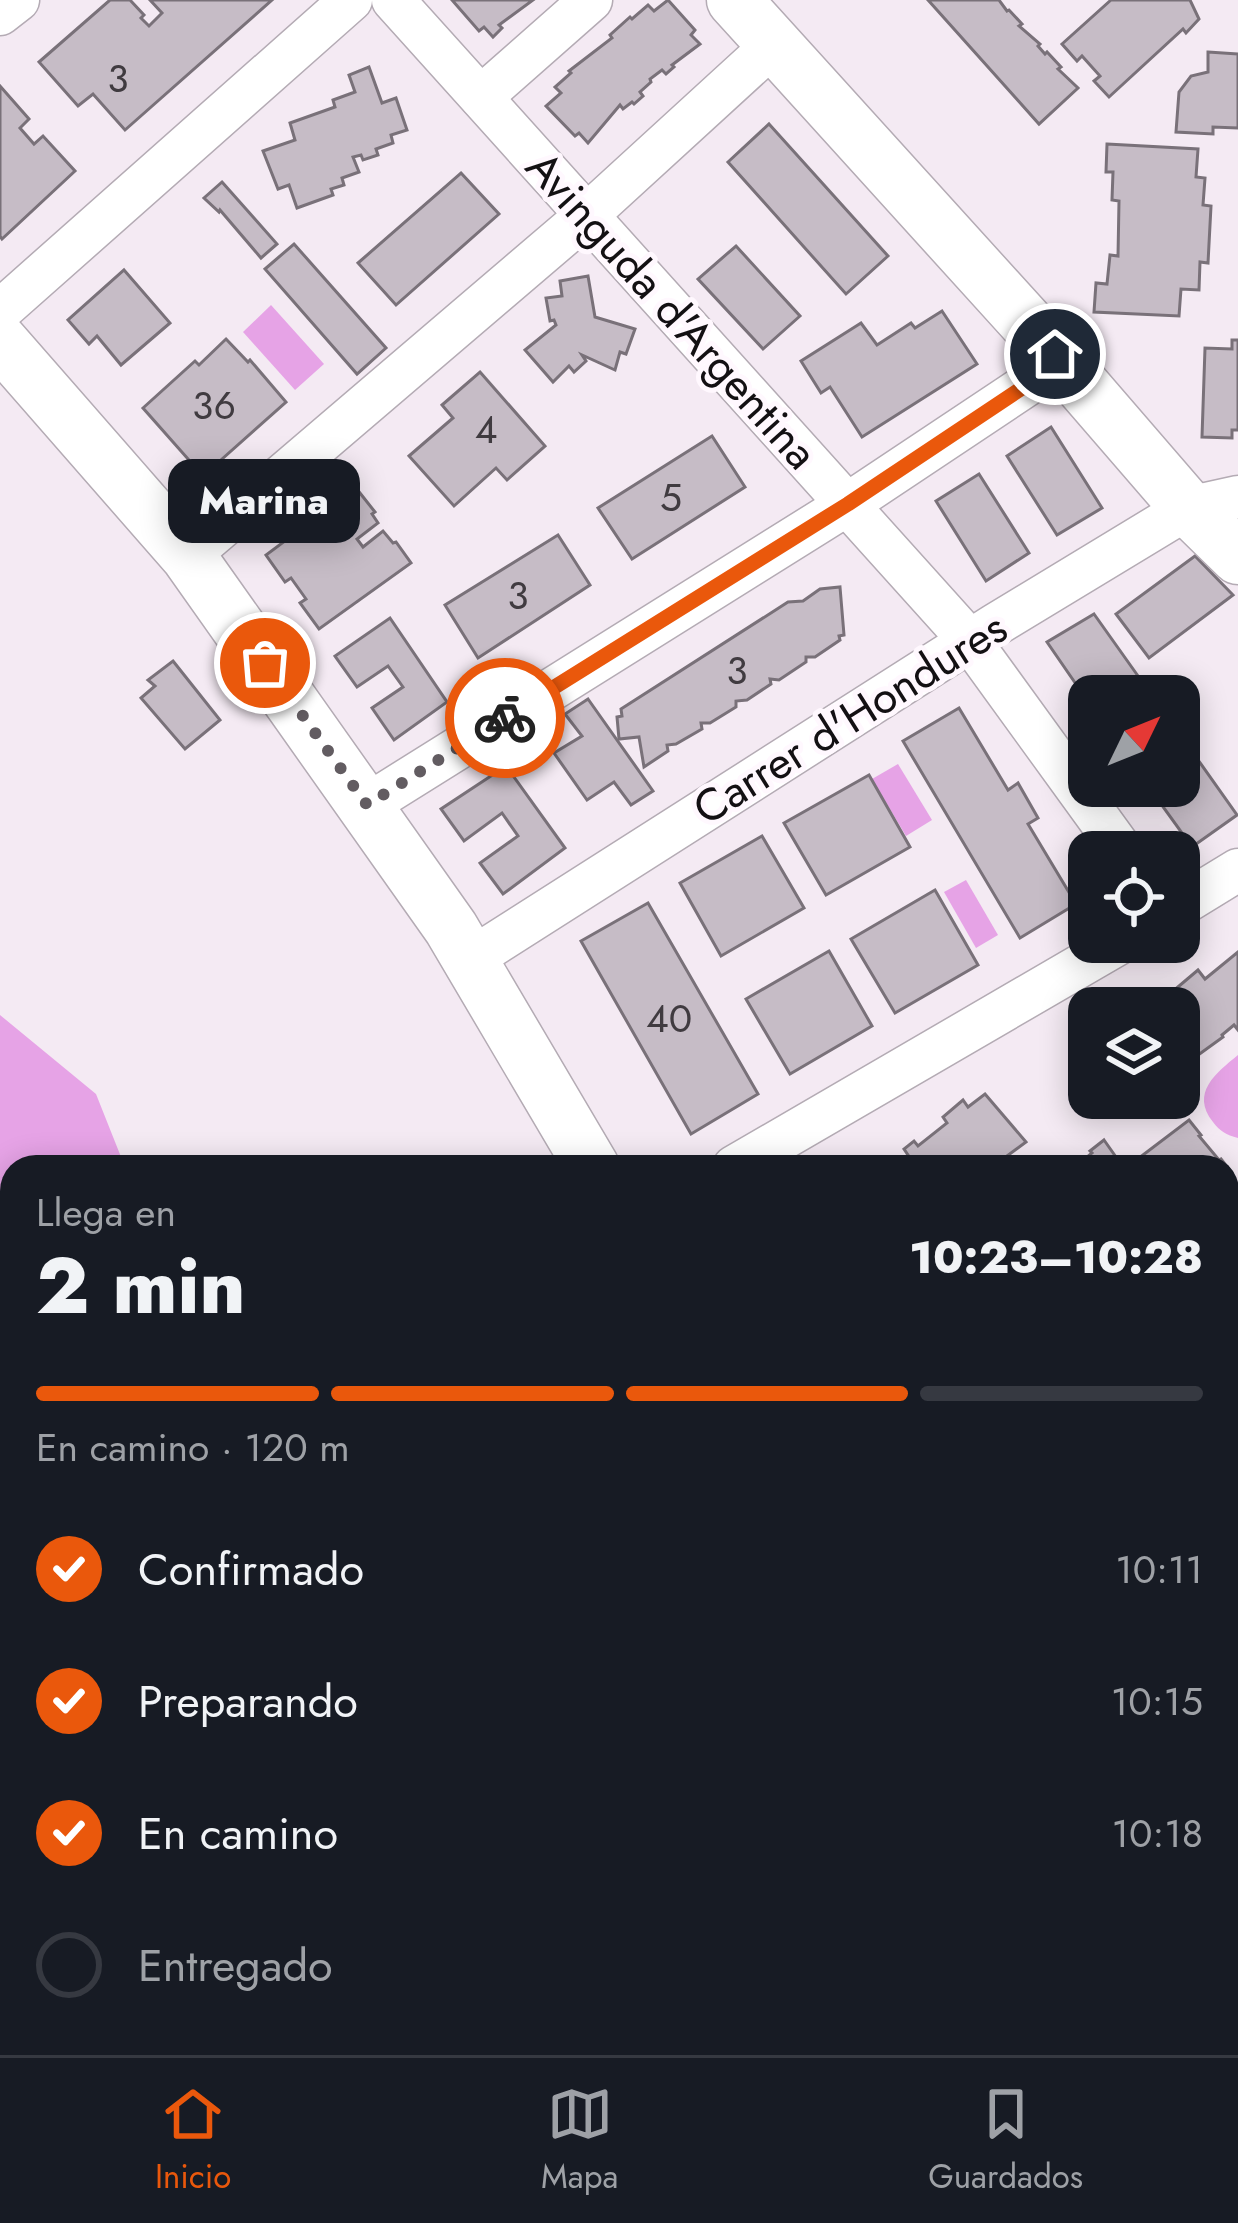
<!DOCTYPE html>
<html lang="es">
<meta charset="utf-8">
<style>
:root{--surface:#171b24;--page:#242831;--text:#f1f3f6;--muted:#9ea1a6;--line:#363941;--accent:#ea580c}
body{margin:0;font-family:Jost,sans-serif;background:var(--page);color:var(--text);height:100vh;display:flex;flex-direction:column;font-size:45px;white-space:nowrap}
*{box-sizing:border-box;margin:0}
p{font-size:39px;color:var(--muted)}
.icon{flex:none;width:66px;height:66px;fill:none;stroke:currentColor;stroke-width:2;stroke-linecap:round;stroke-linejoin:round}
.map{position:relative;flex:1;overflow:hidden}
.side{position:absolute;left:0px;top:1155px;width:1239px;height:900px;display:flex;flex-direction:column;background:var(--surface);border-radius:36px 36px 0 0;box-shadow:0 6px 30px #0003}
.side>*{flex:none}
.needle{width:78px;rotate:47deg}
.tools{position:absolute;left:1068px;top:675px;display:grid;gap:24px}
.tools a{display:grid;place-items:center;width:132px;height:132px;border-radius:24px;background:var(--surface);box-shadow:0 6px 30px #0003;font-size:60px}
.pin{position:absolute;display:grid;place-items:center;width:102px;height:102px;color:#fff;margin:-51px;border:6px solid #fff;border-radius:50%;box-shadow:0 3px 12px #0007}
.courier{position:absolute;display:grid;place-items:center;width:120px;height:120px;margin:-60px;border:9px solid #ea580c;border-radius:50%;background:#fff;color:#222;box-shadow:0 3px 15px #0007}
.bubble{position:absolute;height:84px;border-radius:24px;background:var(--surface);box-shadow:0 6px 30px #0003;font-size:39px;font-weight:800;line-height:84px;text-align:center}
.summary em{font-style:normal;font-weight:800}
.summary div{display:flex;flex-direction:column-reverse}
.summary{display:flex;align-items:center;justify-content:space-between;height:204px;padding:0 36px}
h1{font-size:78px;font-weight:800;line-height:90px}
.bar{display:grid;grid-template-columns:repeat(4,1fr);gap:18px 12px;align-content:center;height:144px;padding:0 36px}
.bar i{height:15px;border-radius:9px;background:var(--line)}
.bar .selected{background:var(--accent)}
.bar p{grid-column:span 4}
ol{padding:0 36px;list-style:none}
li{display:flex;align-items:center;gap:36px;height:132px}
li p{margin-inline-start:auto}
li .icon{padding:12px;border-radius:50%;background:var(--accent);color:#fff;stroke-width:4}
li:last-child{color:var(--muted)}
li i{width:66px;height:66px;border:6px solid var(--line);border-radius:50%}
.tabs{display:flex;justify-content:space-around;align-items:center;height:168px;border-top:3px solid var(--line);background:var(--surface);font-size:33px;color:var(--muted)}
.tabs a{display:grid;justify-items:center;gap:6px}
.tabs .selected{color:var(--accent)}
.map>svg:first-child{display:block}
.green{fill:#f4c4f3}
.water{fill:#e6a3e6}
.building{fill:#c6bcc6;stroke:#797179;stroke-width:3}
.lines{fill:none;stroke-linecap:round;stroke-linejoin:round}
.service-casing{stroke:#b4abb4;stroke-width:24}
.minor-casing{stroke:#b4abb4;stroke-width:45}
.tertiary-casing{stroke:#b4abb4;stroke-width:57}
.service{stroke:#fff;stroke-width:21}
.minor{stroke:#fff;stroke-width:42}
.tertiary{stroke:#fff;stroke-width:54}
.done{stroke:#625c61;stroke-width:12;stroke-dasharray:0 21.6}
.route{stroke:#ea580c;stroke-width:15}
.labels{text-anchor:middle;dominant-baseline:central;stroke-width:10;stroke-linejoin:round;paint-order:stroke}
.number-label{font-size:39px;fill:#403b40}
.street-label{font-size:45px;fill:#131013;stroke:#fff8fe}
</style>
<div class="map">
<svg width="1238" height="2055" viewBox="0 0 1238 2055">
<rect width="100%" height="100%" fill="#f4eaf3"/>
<polygon class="green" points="1232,1570 1238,1570 1238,1862 1227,1850 1227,1574"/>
<g class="water">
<polygon points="271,305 324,364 295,390 243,332"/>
<polygon points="898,764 932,820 906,836 872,779"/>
<polygon points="966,880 998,935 976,948 944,892"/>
<polygon points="0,1015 96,1094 125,1167 12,1167 12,2043 307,2043 302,2055 0,2055"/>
<path d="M1238 1055V1138C1226 1135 1220 1131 1213 1122 1190 1093 1216 1073 1238 1055Z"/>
</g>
<g class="building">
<polygon points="110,0 130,0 144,15 141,18 149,26 162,13 150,0 272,0 125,130 93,94 78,106 39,62"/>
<polygon points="452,0 533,0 499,25 502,28 493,37 484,27 479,31"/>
<polygon points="668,0 695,30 691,35 700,44 672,65 674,67 666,74 662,70 650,79 651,82 640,92 643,96 634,104 632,102 623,109 620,105 588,143 579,133 575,136 546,106 561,93 555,87 571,73 569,71 612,38 610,35 630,17 632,19 648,5 654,11"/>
<polygon points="928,0 999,0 1007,11 1009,10 1022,24 1019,26 1040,44 1038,46 1045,54 1047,52 1061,67 1058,69 1078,88 1039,124"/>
<polygon points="1111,0 1190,0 1199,19 1186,33 1183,29 1109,97 1094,81 1100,76 1082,56 1077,61 1062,44"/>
<polygon points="1208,52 1238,54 1238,128 1213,127 1213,134 1176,132 1179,92 1191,76 1208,72"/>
<polygon points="369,67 382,103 396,98 407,130 391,135 393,143 376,149 378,155 363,160 361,155 353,157 359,172 342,178 344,185 331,189 333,195 297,208 289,185 278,189 263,151 295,140 290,123 335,107 333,100 355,92 349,75"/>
<polygon points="0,86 29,119 20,128 34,144 43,136 75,171 2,239 0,236"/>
<polygon points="769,124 888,256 846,294 728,162"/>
<polygon points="1107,144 1198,149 1196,177 1205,178 1203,205 1211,206 1208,263 1200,262 1199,290 1181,289 1179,316 1094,312 1096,283 1107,284 1110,255 1118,256 1119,201 1112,200 1113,172 1106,172"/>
<polygon points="461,173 499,214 396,305 358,263"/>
<polygon points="222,182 277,244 261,258 220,210 219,212 204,198"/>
<polygon points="294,244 386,348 357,374 265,269"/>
<polygon points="736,246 800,316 763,349 698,279"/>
<polygon points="124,270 170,323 121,365 97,336 89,344 68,320"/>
<polygon points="588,276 595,317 635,329 626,354 620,352 615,370 582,355 586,361 574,372 569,366 553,382 525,350 556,325 554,320 550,321 546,298 562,296 560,281"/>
<polygon points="942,311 977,364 862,437 830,387 821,393 801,361 861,323 877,345 911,323 915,328"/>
<polygon points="226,339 248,362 250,360 286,402 203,476 143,408 195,361 199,365"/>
<polygon points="1232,340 1238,340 1238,430 1232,430 1232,438 1202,437 1205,348 1232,349"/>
<polygon points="480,372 545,446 507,480 496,468 454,506 409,456 453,418 442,405"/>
<polygon points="1051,427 1102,508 1057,535 1007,456"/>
<polygon points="712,436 745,487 632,559 598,508"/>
<polygon points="979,474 1029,553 986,581 936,501"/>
<polygon points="356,488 375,512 372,514 378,523 357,539 363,547 383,531 393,543 396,542 411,563 319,629 300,603 306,599 291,578 285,582 266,555"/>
<polygon points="558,535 590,585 478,658 445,605"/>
<polygon points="1195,556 1233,595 1149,658 1116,614"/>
<polygon points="840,587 844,635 839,636 840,640 815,657 806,657 806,662 779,680 770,679 771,684 747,700 736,701 736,707 710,723 701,723 702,729 676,744 667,745 668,751 644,767 639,737 619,739 617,717 622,716 621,709 788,602 803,601 820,589"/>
<polygon points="1094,614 1143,683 1124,696 1089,696 1089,703 1047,642"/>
<polygon points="390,618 447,702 394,740 372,708 403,687 388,666 357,687 335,656"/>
<polygon points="173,661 220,720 185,749 141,698 155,686 148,680"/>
<polygon points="588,699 653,791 631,805 614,782 587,800 554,753 582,736 565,714"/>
<polygon points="959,708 1008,790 1018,783 1038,818 1028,824 1076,904 1020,938 903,741"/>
<polygon points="1179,733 1237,815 1192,847 1148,786 1179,786"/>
<polygon points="506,766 565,848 503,894 480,863 518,836 502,813 464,841 441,809"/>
<polygon points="869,775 910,847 826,895 784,823"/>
<polygon points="762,836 804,908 721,956 680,883"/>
<polygon points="935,890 978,965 895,1013 851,939"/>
<polygon points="648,903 758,1094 691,1134 581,941"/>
<polygon points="829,951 872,1026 790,1074 746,999"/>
<polygon points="1238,952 1238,1030 1234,1025 1222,1035 1223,1037 1183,1066 1179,1061 1179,1008 1153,1008 1198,970 1205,979"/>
<polygon points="985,1094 1026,1142 992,1167 894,1167 908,1155 904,1149 914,1141 918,1146 947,1123 943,1117 963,1100 968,1107"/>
<polygon points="1189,1120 1201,1135 1199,1136 1219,1160 1221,1159 1232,1173 1227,1177 1227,1167 1140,1167 1135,1161"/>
<polygon points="1104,1140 1123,1167 1075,1167 1092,1153 1090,1151"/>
<polygon points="1227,1297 1233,1304 1236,1302 1238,1305 1238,1344 1227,1354"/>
</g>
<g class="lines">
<g class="service-casing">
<g id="service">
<polyline points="600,2043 635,2055"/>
<polyline points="453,2055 457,2043"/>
</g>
</g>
<g class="minor-casing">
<g id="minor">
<polyline points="393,0 970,641 1123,852"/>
<polyline points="0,14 18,0"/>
<polyline points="481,97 591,0"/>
<polyline points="0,311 351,0"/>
<polyline points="188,556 586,216 774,44"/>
<polyline points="367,805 848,504 1043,374 1055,354"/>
<polyline points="1179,906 1238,870"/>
<polyline points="471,959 995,625 1188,508 1238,497"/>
<polyline points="734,1167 1121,942"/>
</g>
</g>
<g class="tertiary-casing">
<g id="tertiary">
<polyline points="734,0 1055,354 1188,508 1238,557"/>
<polyline points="0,341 188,556 451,928 592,1167"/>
<polyline points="1227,1530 1238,1515"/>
<polyline points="1227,1907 1238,1918"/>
</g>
</g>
<use href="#service" class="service"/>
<use href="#minor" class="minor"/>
<use href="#tertiary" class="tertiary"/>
</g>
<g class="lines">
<polyline class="done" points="265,663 367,805 505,718"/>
<polyline class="route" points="505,718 848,504 1043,374 1055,354"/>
</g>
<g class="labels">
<g class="number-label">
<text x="118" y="78">3</text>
<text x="214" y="405">36</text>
<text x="486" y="429">4</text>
<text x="671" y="497">5</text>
<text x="518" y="595">3</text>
<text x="737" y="670">3</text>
<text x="669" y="1018">40</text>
</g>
<g class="street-label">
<text transform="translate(672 310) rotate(48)">Avinguda d'Argentina</text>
<text transform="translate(850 718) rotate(-32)">Carrer d'Hondures</text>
</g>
</g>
</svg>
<div class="tools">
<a><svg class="needle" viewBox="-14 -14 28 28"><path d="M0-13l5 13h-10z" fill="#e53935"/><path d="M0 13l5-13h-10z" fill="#9ea1a6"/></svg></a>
<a><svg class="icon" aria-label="locate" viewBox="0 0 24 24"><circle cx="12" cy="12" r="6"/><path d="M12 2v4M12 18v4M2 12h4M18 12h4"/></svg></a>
<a><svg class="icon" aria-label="layers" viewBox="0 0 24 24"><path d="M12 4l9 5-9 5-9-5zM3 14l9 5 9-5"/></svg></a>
</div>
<div class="pin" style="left:265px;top:663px;background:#ea580c"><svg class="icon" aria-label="bag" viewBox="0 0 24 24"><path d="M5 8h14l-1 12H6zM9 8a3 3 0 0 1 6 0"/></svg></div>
<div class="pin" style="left:1055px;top:354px;background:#1f2937"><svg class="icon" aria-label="home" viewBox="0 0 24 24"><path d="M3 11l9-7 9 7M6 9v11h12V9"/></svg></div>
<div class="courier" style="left:505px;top:718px"><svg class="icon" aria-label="bike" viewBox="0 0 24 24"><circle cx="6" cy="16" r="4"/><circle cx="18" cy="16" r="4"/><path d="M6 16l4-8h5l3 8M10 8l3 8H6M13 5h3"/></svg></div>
<div class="bubble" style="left:168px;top:459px;width:192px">Marina</div>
<section class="side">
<div class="summary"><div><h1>2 min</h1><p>Llega en</p></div><em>10:23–10:28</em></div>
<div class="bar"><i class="selected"></i><i class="selected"></i><i class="selected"></i><i></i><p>En camino · 120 m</p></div>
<ol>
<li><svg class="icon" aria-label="check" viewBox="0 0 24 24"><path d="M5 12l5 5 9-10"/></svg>Confirmado<p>10:11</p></li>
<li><svg class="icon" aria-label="check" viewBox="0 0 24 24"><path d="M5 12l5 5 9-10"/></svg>Preparando<p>10:15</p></li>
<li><svg class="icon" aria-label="check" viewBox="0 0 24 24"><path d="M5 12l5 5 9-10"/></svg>En camino<p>10:18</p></li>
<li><i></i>Entregado</li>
</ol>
</section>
</div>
<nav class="tabs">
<a class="selected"><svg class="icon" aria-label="home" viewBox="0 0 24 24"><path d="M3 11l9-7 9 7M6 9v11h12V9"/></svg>Inicio</a>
<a><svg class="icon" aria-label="map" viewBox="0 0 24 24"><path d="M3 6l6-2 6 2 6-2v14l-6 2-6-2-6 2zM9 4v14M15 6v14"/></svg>Mapa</a>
<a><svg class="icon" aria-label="saved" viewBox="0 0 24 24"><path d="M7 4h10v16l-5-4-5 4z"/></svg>Guardados</a>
</nav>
